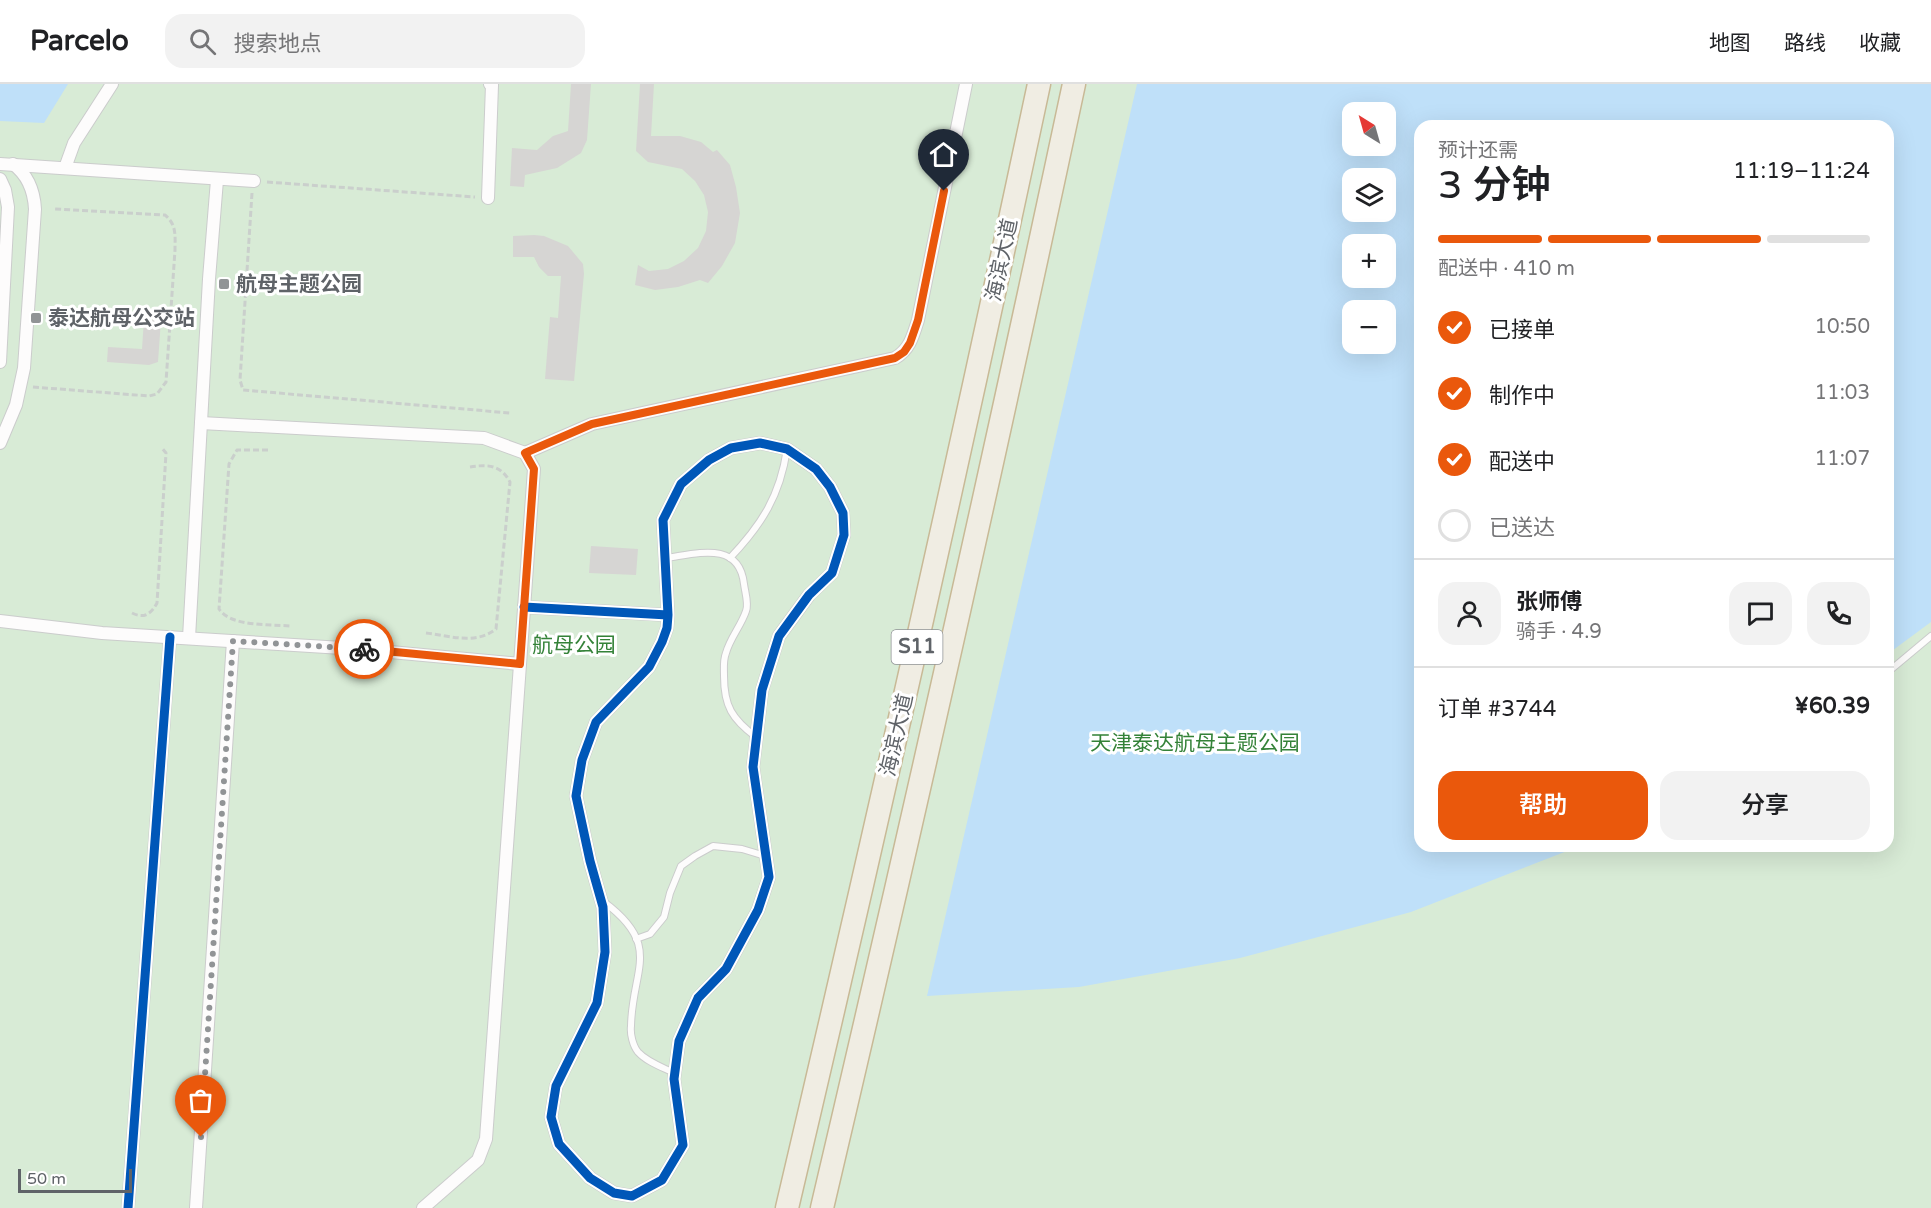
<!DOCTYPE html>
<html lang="zh">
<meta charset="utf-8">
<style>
:root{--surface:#fff;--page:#f2f2f2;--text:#202124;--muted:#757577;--line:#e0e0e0;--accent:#ea580c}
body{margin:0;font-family:"Varela Round","Noto Sans SC",sans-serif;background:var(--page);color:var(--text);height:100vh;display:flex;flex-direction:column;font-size:22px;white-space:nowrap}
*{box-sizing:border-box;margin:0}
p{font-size:20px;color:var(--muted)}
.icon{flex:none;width:33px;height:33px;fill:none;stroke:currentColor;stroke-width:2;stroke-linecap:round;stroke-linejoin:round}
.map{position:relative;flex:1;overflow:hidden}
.details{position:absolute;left:1414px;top:36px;width:480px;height:732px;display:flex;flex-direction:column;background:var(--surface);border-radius:18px;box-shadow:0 6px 24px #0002}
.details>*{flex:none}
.needle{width:39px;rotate:323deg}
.buttons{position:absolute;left:1342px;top:18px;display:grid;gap:12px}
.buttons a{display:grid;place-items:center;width:54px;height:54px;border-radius:12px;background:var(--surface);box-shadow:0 6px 24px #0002;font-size:30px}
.scale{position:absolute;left:18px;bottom:15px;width:114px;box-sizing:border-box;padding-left:6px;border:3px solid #5f6368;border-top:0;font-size:16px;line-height:21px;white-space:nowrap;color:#5f6368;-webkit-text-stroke:4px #fff;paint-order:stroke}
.pin{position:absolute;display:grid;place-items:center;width:51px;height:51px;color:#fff;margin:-62px -26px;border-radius:50% 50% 50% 0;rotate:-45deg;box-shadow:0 0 6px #0007}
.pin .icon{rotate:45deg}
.courier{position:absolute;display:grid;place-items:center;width:60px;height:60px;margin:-30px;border:4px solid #ea580c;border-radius:50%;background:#fff;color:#222;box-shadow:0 2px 8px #0007}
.overview em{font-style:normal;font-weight:600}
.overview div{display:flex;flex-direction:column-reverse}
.overview{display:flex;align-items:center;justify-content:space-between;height:102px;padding:0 24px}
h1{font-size:39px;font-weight:600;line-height:45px}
.bar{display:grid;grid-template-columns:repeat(4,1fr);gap:9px 6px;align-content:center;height:72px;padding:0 24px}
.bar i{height:8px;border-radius:4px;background:var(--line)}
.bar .active{background:var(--accent)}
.bar p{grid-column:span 4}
.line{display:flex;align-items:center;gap:15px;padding:0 24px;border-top:2px solid var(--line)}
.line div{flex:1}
.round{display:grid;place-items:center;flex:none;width:63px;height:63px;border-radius:18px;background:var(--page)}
ol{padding:0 24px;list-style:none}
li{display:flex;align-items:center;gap:18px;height:66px}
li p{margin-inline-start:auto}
li .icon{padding:6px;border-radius:50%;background:var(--accent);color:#fff;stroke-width:4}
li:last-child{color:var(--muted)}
li i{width:33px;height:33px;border:3px solid var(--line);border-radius:50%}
.action{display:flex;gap:12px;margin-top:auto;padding:12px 24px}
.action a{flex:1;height:69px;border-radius:18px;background:var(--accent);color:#fff;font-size:24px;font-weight:600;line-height:69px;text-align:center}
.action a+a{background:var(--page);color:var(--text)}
header{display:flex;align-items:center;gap:36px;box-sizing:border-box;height:84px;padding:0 30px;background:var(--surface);border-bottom:2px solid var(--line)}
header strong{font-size:28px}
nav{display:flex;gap:33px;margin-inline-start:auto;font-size:21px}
.search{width:420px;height:54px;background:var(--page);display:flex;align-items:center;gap:15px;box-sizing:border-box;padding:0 21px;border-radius:18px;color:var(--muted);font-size:22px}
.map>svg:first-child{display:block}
.green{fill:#d8ebd6;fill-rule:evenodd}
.water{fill:#bfe0f9;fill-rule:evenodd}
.building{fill:#d6d5d3}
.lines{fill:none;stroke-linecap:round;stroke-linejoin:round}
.lane-casing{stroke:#cbcccc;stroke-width:8}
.street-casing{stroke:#cbcccc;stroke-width:14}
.highway-casing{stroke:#c8b996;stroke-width:25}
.path{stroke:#cacfcc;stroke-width:3;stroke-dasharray:6 3;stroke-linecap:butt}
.lane{stroke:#fdfcfc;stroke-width:6}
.street{stroke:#fdfcfc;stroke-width:12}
.highway{stroke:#f0ede3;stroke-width:22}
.cycleway-casing{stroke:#fff;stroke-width:13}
.cycleway{stroke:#0057b8;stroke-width:9}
.done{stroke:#919496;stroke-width:6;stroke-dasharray:0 10.8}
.route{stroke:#ea580c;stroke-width:8}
.poi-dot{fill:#919496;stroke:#fff;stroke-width:2}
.labels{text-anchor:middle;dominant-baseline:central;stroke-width:6;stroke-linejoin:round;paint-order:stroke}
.shield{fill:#fff;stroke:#8f9295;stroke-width:1.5}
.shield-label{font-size:20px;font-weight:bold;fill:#5f6368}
.street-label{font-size:21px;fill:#5f6368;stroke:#fff}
.poi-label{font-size:21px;font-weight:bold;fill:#5f6368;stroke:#fff;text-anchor:start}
.park-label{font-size:21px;fill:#348238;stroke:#fff}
</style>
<header>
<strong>Parcelo</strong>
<div class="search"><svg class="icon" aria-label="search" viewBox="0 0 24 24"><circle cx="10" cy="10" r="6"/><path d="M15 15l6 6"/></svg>搜索地点</div>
<nav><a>地图</a><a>路线</a><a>收藏</a></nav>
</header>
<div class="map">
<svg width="1931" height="1124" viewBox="0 0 1931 1124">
<rect width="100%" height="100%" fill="#efeeea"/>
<path class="green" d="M0 0H1931V1124H0ZM1353 28H1386V62H1353ZM1420 42H1888V762H1420ZM1353 94H1386V128H1353ZM1353 160H1386V194H1353ZM1353 226H1386V260H1353Z"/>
<g class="water">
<polygon points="0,0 68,0 44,39 0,37"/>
<path d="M1137 0H1931V538L1889 569 1888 42H1420V762H1580L1411 828 1240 874 1079 903 927 912ZM1353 28H1386V62H1353ZM1353 94H1386V128H1353ZM1353 160H1386V194H1353ZM1353 226H1386V260H1353Z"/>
</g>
<g class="building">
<polygon points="571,0 591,0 587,56 581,69 557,84 525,91 524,103 510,102 512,64 537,66 553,52 568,47"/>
<polygon points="640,0 654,0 651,52 680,52 701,58 713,68 717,66 730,81 736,103 740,129 735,159 722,182 708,199 700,196 678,203 655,206 635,201 638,181 649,187 668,185 684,177 698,164 706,147 708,128 704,111 695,97 682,85 648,78 636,67"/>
<polygon points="534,151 544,152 568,162 583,180 584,190 574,297 545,295 550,233 558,234 561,192 548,192 539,183 534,173 513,173 513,152"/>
<polygon points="144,235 161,236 158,278 149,281 107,278 108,263 142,265"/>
<polygon points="591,462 638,465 636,491 589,489"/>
</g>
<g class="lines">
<g class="lane-casing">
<g id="lane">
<path d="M666 474C696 470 739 456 744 500 745 508 749 520 746 527 741 542 730 554 726 569 723 576 724 584 724 592 724 622 732 635 756 653"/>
<path d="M730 474C762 440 780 412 787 365"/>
<polyline points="1888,588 1931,552"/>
<path d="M604 818C663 862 632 885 631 942 630 950 633 962 638 968 647 978 662 983 674 989"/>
<polyline points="636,855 650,850 664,833 670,809 681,782 695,772 713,762 742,765 765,772"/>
</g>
</g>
<g class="street-casing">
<g id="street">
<polyline points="0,80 254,97"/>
<polyline points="65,84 74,59 112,0"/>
<polyline points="0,95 5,106 8,123 0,278"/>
<polyline points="488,114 492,1 490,0"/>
<polyline points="201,339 484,354 525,369 534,385 486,1055 478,1076 423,1124"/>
<path d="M0 359 16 321 24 284 35 125C34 107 28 91 13 80"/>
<path d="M525 369 592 340 895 274C910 265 913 252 918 236L966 0"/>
<polyline points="524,523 668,531 663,436 681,400 709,376 731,364 760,359 787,365 816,385 830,403 843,429 844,451 832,489 809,511 779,552 762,606 753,683 769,793 758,826 726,885 698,914 679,957 674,995 683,1061 662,1096 632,1112 614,1109 590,1094 559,1060 551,1033 556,1002 597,919 605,868 603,823 590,777 576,712 582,676 596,638 649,583 662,558 667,544 668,531"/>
<polyline points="0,537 102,549 358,565 520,580"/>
<polyline points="189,554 209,195 217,96"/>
<polyline points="128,1124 170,553"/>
<polyline points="196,1124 233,557"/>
</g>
</g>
<g class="highway-casing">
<g id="highway">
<path d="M787 1124C875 750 959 376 1039 0"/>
<path d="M822 1124C910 750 994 376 1074 0"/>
</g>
</g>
<g class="path">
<polyline points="267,98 475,113"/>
<polyline points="252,109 240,296 243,306 510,329"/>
<path d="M33 303 149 312 157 310 166 298 175 166C175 152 177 141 165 131L55 125"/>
<path d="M268 366H237L229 380 219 525C231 543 269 540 290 542"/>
<path d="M132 529C144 535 151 530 157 519L166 369 162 364"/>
<path d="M426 549C450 552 476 561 496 545L510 398C501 381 488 380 470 383"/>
</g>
<use href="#lane" class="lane"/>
<use href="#street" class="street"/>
<use href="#highway" class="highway"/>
<g class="cycleway-casing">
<g id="cycleway">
<polyline points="524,523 668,531 663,436 681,400 709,376 731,364 760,359 787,365 816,385 830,403 843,429 844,451 832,489 809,511 779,552 762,606 753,683 769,793 758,826 726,885 698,914 679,957 674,995 683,1061 662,1096 632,1112 614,1109 590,1094 559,1060 551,1033 556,1002 597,919 605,868 603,823 590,777 576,712 582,676 596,638 649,583 662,558 667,544 668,531"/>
<polyline points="128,1124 170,553"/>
</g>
</g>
<use href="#cycleway" class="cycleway"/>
</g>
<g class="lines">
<polyline class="done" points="201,1053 233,557 364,565"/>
<polyline class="route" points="364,565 520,580 534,385 525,369 592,340 895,274 904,268 910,259 918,236 944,107"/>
</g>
<g class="poi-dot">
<rect x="218" y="194" width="12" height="12" rx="3"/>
<rect x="30" y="228" width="12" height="12" rx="3"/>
</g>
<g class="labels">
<rect class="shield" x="891.5" y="546" width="51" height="34" rx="4.5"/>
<g class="shield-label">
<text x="917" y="563">S11</text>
</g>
<g class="street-label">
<text transform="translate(1002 176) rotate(-78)">海滨大道</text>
<text transform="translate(897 651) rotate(-77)">海滨大道</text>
</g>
<g class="poi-label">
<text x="236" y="200">航母主题公园</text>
<text x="48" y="234">泰达航母公交站</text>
</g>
<g class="park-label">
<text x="574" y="561">航母公园</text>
<text x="1195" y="659">天津泰达航母主题公园</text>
</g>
</g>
</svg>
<div class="buttons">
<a><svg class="needle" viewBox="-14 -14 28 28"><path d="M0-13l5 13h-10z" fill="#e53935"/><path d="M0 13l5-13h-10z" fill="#757577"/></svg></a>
<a><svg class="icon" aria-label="layers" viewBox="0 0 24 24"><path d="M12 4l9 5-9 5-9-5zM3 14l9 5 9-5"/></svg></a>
<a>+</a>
<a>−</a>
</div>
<div class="scale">50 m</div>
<div class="pin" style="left:201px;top:1053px;background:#ea580c"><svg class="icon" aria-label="bag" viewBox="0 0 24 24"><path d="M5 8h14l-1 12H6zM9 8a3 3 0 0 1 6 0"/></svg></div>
<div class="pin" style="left:944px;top:107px;background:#1f2937"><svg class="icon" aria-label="home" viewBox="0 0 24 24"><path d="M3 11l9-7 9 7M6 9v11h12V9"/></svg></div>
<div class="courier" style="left:364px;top:565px"><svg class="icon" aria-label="bike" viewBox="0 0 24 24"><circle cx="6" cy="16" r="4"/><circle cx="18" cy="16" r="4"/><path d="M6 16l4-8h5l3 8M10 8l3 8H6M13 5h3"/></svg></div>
<section class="details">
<div class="overview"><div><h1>3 分钟</h1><p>预计还需</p></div><em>11:19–11:24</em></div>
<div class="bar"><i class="active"></i><i class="active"></i><i class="active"></i><i></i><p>配送中 · 410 m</p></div>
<ol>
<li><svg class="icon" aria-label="check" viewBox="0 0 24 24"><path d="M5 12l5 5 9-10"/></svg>已接单<p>10:50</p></li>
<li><svg class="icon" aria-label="check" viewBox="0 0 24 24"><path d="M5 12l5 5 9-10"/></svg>制作中<p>11:03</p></li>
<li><svg class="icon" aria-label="check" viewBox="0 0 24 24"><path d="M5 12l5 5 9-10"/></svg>配送中<p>11:07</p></li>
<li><i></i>已送达</li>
</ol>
<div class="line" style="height:108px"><a class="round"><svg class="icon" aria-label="person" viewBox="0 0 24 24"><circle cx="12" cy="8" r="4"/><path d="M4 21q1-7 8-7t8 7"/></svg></a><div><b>张师傅</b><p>骑手 · 4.9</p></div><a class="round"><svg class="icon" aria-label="chat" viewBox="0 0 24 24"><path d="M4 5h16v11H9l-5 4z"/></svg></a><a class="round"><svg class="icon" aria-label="phone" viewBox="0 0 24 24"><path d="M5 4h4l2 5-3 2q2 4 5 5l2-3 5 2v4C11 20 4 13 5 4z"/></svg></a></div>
<div class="line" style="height:78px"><div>订单 #3744</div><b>¥60.39</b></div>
<div class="action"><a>帮助</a><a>分享</a></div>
</section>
</div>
